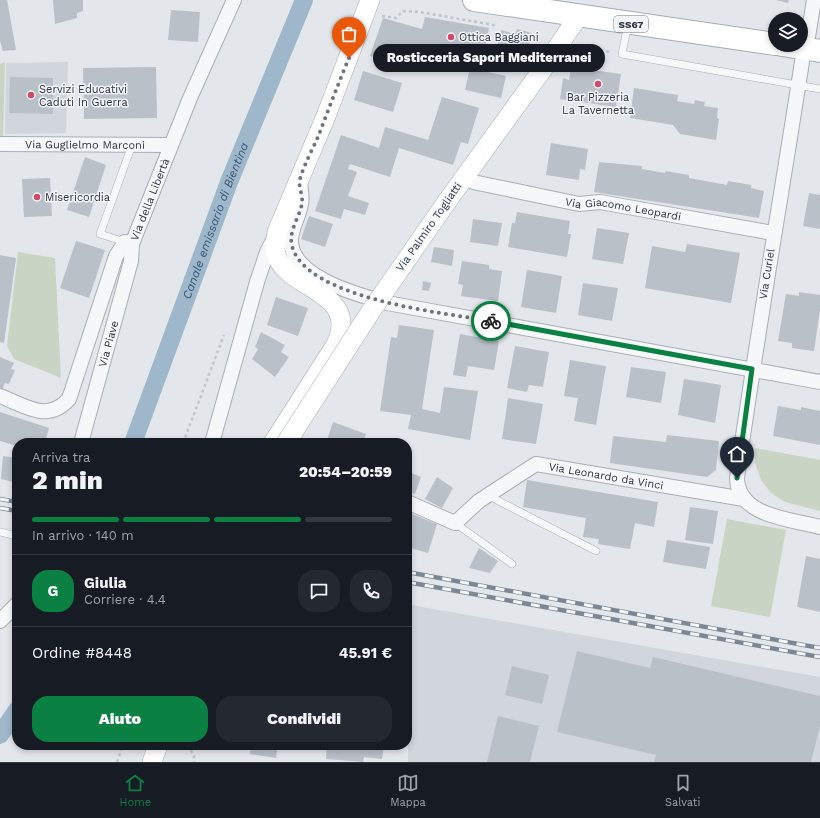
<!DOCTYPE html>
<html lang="it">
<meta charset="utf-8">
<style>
:root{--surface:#171b24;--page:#242831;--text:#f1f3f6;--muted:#9ea1a6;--line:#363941;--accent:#0b8043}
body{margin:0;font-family:"Work Sans",sans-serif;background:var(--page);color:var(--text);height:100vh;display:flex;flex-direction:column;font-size:15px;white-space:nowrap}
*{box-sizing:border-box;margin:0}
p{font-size:13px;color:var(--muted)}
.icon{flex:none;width:22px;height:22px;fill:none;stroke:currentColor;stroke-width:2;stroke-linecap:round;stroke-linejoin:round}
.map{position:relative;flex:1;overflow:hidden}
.details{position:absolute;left:12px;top:438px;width:400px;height:312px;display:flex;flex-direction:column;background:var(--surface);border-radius:16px;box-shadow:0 2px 6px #0003}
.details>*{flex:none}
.fabs{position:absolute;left:768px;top:12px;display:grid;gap:8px}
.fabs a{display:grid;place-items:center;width:40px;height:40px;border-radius:50%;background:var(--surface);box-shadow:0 2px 6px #0003;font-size:20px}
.pin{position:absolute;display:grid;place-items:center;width:34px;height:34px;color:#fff;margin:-41px -17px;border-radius:50% 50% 50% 0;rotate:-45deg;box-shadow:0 0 4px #0007}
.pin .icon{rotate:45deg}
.courier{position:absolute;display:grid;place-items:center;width:40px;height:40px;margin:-20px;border:3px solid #0b8043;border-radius:50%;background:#fff;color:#222;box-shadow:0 1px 5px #0007}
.bubble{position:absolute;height:28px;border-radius:14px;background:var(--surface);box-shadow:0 2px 6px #0003;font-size:13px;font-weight:800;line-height:28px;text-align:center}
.summary em{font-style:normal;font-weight:800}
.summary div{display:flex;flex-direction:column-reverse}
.summary{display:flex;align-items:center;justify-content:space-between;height:68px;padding:0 20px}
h1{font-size:26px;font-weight:800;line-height:30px}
.bar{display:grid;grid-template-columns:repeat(4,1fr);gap:6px 4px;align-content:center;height:48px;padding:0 20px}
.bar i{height:5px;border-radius:3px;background:var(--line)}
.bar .active{background:var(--accent)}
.bar p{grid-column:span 4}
.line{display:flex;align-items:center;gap:10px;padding:0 20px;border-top:1px solid var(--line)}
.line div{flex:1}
.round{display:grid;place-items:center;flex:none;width:42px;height:42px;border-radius:16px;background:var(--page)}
.button{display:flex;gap:8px;margin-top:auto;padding:8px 20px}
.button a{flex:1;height:46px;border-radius:16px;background:var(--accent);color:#fff;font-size:16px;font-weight:800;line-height:46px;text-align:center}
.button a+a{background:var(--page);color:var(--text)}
.tab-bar{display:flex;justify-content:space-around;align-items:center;height:56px;border-top:1px solid var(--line);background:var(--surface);font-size:11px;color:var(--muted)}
.tab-bar a{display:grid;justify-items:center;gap:2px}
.tab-bar .active{color:var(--accent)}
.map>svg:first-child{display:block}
.built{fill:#d1d6dd}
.green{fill:#c9d4c4}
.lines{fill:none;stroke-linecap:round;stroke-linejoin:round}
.canal{stroke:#9fb7ca;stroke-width:18}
.building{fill:#bac0c8}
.service-casing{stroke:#a8aeb5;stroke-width:8}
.minor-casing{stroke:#a8aeb5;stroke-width:16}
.secondary-casing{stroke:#a8aeb5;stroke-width:20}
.primary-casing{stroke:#a2acb6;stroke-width:24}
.path{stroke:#c1c5ca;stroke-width:2.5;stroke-dasharray:3 3;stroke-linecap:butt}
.service{stroke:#f6f7f9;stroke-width:7}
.minor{stroke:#f6f7f9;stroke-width:14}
.secondary{stroke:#fff;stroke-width:19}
.primary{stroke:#fff;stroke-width:22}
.rail-casing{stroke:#7d8794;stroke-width:4.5}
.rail{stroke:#f3f5f8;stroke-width:3;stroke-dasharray:9;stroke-linecap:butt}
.secondary-bridge-casing{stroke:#a8aeb5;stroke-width:20;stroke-linecap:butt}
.secondary-bridge{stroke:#fff;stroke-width:19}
.done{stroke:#6b737e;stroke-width:4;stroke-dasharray:0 7.2}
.route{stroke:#0b8043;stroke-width:5}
.poi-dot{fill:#cc4c69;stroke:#f3f5f8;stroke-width:1.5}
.labels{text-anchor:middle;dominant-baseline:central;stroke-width:3;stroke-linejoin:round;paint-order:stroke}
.shield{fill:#f3f5f8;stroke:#676f79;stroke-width:1}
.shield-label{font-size:10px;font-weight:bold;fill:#2b3543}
.poi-label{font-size:11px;fill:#2b3543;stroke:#f3f5f8;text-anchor:start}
.street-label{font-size:11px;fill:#2b3543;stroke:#f3f5f8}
.water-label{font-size:12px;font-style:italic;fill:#365776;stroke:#f3f5f8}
</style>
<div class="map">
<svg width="820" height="762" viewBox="0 0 820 762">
<rect width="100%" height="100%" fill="#e3e7eb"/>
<g class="built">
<polygon points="68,62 66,133 5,134 6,63"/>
<polygon points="411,605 820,677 820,762 408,762 408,667"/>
</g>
<g class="green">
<polygon points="5,62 3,138 0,138 0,64"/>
<polygon points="18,252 55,258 61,378 14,359 7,346"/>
<polygon points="755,448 820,460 820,511 785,502 771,493 761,480 755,463"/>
<polygon points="727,519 786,530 770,617 711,606"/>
</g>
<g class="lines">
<g class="canal">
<path id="s1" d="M133 443 229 182 304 0"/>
<polyline points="0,735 17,710"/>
</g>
</g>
<g class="building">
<polygon points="0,0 7,0 16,50 3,51 0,41"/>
<polygon points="53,0 83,0 83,11 77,13 77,18 55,24"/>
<polygon points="776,0 789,0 788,3"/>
<polygon points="171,10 200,12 198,42 168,40"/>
<polygon points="425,17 489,28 485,47 475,45 472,57 418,44 419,53 427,55 422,71 370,56 383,18 422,29"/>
<polygon points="517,29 532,33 525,63 509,60 508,62 494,59 501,30 515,34"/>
<polygon points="156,67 157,118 84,119 83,68"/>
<polygon points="571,67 621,74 616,107 560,99 563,78 569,80"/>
<polygon points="470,68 506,76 501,98 465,90"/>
<polygon points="363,71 402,83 393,112 354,100"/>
<polygon points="10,77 53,78 53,114 9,113"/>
<polygon points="634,88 678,95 677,101 694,104 695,100 705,102 704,106 718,108 717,118 719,119 716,140 680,134 673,125 630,118"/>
<polygon points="442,97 479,108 468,144 461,142 453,165 399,148 390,177 350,164 348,169 357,172 348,196 369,203 365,215 344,209 341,219 315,211 341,135 379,148 385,127 428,140"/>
<polygon points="551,143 588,149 585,170 580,169 579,180 546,175"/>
<polygon points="85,157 106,165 89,217 67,210"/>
<polygon points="599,162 642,166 642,169 665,173 666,171 689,175 689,178 727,185 728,181 751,185 751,188 764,191 759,218 594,192"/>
<polygon points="50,178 52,216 24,217 22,179"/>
<polygon points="809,193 820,195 820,229 803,226"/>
<polygon points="517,212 570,221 568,234 571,234 567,257 508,247 512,223 515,223"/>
<polygon points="309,216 333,224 325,247 301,239"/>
<polygon points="473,219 502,223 498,246 470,242"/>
<polygon points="597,228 629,233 623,264 592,259"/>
<polygon points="76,241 105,250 89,298 60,288"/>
<polygon points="687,244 740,253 731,303 645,288 652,246 685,252"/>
<polygon points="434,247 454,250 452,266 431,262"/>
<polygon points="0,255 16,258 4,343 0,342"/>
<polygon points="462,261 489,265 489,269 502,271 498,301 461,296 463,285 458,284"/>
<polygon points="527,270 562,276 556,313 521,307"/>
<polygon points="423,281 431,283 429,291 422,290"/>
<polygon points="583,283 618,288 612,321 578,315"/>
<polygon points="799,292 820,295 820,310 814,351 792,348 792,343 778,341 786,294 799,296"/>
<polygon points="276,297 308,308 298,336 267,325"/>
<polygon points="399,325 434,330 422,409 440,413 444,387 478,391 470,440 408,429 411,415 380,411 391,337 397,338"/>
<polygon points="261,332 285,345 281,352 289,357 275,377 252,359 258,349 255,347"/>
<polygon points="460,334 499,341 494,370 468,366 466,377 453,375"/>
<polygon points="515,346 549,352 543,387 529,385 527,392 507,388"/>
<polygon points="0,357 14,363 11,369 15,370 9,384 5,383 2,390 0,389"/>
<polygon points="570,360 606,366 596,425 574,421 578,398 564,396"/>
<polygon points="631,367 666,372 661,403 626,397"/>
<polygon points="684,379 721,385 715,423 678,415"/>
<polygon points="508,398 543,404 536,444 502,439"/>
<polygon points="778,406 801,410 801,407 820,411 820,445 773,436"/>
<polygon points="0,412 49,428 45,443 17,443 17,446 0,441"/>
<polygon points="333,422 366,434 363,443 326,443"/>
<polygon points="667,435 719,441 716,470 707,477 610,463 613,436 666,442"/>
<polygon points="3,456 17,458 17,483 1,479"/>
<polygon points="407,464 409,465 407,471 421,477 415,494 407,491"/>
<polygon points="437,477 453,488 442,508 425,499"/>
<polygon points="527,480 658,502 654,527 635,523 630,549 598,544 599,539 583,537 586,518 523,507"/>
<polygon points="690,507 718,511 713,544 685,540"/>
<polygon points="407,512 437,524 428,553 407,547"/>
<polygon points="667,540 710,547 706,569 663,562"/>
<polygon points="479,548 498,561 490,573 469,568"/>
<polygon points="806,556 820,559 820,612 797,607"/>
<polygon points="577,651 650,668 653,657 820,696 820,726 811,762 654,762 656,755 557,732"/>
<polygon points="512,666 549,675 542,704 505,695"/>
<polygon points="498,716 539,726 530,762 487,762"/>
<polygon points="251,745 278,745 276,758 250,754"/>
<polygon points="327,745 384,745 382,759 364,757 363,762 326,759"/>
</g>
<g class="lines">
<g class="service-casing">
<g id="service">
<polyline points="628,24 622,54 820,89"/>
<polyline points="125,242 100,234 132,145"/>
<polyline points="489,496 596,551"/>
<polyline points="455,523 512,564"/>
<polyline points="0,532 17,536"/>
</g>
</g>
<g class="minor-casing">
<g id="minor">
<path d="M814 0 808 37 804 49C782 192 757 334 737 478 738 517 791 519 820 527"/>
<path id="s2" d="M0 144 171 145"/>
<path d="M300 180C300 188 303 197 301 204 299 216 292 227 291 239 289 277 359 295 387 303L820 382"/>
<path id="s3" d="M473 182 579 204 600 202 773 233"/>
<path id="s4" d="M0 396C26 406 47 423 69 399L116 256 125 242 132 244 190 98 234 0"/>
<path id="s5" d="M81 443 131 261 132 244"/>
<polyline points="212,443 257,282 267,252 274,238"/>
<path id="s6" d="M407 502 455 523 479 501 536 464 744 499"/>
<polyline points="0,621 17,604"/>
</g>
</g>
<g class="secondary-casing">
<g id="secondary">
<polyline points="448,200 545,66 579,15"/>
<path d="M273 443 335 346C363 291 286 290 276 254 274 247 276 239 277 232L326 116 370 0"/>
<polyline points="152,762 158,745"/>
</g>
</g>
<g class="primary-casing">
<g id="primary">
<polyline points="474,0 775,44"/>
<polyline points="782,45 820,51"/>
</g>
</g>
<g class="path">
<polyline points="382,16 396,18 403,11 420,12 494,25 497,23"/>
<polyline points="577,52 588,49 612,52"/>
<polyline points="183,443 224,335"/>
<polyline points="188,745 194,756 194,762"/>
<polyline points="117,762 123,745"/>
</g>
<use href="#service" class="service"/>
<use href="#minor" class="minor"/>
<use href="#secondary" class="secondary"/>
<use href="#primary" class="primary"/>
<g class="rail-casing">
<g id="rail">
<polyline points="0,499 17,502"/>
<polyline points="0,508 17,511"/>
<polyline points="407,572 820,648"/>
<polyline points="407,582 820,657"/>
</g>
</g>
<use href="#rail" class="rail"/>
<g class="secondary-bridge-casing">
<polyline id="secondary-bridge" points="286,443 371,311 448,200"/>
</g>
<use href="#secondary-bridge" class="secondary-bridge"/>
</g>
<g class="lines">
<path class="done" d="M349 58C338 84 328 111 318 137 312 150 304 165 300 179 298 186 303 195 302 203 300 217 288 231 292 246 306 299 444 313 491 321"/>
<polyline class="route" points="491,321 752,369 737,478"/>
</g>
<g class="poi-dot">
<circle cx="451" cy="37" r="4"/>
<circle cx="598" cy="84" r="4"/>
<circle cx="31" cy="95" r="4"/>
<circle cx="37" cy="197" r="4"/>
</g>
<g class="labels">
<rect class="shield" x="614" y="16" width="34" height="16" rx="3"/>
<g class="shield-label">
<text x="631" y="24">SS67</text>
</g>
<g class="poi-label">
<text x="459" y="37">Ottica Baggiani</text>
<text x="39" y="89">Servizi Educativi<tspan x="39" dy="13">Caduti In Guerra</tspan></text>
<text x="598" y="97" text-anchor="middle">Bar Pizzeria<tspan x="598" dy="13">La Tavernetta</tspan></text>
<text x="45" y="197">Misericordia</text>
</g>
<g class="street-label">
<text stroke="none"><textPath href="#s2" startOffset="85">Via Guglielmo Marconi</textPath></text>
<text stroke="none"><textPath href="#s4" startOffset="298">Via della Libertà</textPath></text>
<text stroke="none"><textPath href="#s3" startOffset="153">Via Giacomo Leopardi</textPath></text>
<text transform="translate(429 227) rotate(-55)">Via Palmiro Togliatti</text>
<text transform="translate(767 274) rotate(-81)">Via Curiel</text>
<text stroke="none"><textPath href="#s5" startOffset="103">Via Piave</textPath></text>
<text stroke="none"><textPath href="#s6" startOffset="224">Via Leonardo da Vinci</textPath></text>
</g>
<g class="water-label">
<text stroke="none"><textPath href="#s1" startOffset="237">Canale emissario di Bientina</textPath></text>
</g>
</g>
</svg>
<div class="fabs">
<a><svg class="icon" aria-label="layers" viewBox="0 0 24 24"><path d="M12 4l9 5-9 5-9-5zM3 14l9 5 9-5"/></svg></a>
</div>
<div class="pin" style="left:349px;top:58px;background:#ea580c"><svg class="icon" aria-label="bag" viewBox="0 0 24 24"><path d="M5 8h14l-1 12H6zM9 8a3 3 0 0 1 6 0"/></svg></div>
<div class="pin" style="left:737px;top:478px;background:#1f2937"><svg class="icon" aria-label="home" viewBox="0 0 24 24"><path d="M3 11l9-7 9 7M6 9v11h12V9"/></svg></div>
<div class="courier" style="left:491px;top:321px"><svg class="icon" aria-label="bike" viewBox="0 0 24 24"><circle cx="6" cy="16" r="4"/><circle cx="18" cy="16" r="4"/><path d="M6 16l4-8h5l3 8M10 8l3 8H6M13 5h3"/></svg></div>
<div class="bubble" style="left:373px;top:44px;width:232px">Rosticceria Sapori Mediterranei</div>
<section class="details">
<div class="summary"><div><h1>2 min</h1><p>Arriva tra</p></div><em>20:54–20:59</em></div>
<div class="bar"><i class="active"></i><i class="active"></i><i class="active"></i><i></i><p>In arrivo · 140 m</p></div>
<div class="line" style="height:72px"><b class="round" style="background:var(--accent);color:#fff">G</b><div><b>Giulia</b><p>Corriere · 4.4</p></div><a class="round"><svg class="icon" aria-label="chat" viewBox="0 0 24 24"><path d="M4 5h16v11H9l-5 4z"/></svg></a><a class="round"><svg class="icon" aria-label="phone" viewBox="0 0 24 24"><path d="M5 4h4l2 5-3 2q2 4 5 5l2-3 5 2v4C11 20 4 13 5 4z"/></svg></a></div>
<div class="line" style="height:52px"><div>Ordine #8448</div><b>45.91 €</b></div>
<div class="button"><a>Aiuto</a><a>Condividi</a></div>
</section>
</div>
<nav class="tab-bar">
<a class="active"><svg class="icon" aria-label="home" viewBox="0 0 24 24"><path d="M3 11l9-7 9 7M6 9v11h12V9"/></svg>Home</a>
<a><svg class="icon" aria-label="map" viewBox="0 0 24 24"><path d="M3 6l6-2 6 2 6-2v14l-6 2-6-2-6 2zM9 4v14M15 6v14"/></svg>Mappa</a>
<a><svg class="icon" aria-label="saved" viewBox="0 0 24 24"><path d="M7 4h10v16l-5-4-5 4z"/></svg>Salvati</a>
</nav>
